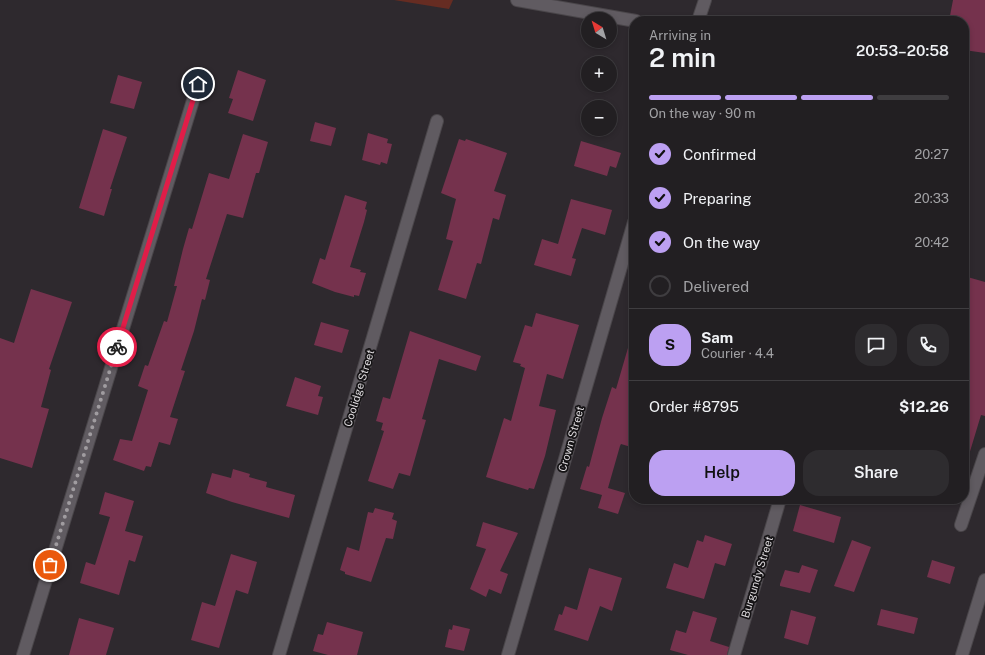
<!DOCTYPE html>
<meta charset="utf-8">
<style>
:root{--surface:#221f22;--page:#2e2c2f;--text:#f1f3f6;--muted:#a2a2a5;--line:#3f3d40;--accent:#bca0f2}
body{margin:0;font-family:"Public Sans",sans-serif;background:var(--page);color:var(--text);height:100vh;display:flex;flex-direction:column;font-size:15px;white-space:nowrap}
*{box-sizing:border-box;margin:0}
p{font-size:13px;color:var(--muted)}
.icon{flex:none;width:22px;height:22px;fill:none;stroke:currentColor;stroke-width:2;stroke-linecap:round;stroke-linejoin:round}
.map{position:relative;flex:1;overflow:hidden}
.panel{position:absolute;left:629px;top:16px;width:340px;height:488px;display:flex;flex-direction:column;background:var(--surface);border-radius:16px;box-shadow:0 2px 6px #0003,0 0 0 1px var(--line)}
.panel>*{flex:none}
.needle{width:26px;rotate:322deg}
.tools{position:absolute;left:581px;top:12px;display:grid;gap:8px}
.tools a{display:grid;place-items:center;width:36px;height:36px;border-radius:50%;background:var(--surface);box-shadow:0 2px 6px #0003,0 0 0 1px var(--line);font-size:20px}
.pin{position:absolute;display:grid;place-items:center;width:34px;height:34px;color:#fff;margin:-17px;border:2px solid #fff;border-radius:50%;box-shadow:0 1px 4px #0007}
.courier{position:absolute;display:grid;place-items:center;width:40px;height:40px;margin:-20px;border:3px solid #e11d48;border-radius:50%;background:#fff;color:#222;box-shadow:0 1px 5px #0007}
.summary em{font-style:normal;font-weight:600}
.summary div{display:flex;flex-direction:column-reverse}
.summary{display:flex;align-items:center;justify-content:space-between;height:68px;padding:0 20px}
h1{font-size:26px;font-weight:600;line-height:30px}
.bar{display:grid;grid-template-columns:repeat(4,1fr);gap:6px 4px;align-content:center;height:48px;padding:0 20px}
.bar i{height:5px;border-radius:3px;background:var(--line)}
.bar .active{background:var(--accent)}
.bar p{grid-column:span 4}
.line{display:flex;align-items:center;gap:10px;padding:0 20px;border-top:1px solid var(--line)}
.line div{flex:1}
.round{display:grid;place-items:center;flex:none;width:42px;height:42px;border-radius:16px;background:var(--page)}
ol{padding:0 20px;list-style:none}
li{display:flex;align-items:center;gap:12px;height:44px}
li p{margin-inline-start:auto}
li .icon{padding:4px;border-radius:50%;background:var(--accent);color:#111;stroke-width:4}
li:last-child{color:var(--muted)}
li i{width:22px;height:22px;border:2px solid var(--line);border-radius:50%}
.action{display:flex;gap:8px;margin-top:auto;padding:8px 20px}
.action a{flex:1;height:46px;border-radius:16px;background:var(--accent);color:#111;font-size:16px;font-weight:600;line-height:46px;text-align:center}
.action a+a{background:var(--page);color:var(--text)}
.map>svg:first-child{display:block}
.green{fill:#662c22}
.building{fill:#75324d}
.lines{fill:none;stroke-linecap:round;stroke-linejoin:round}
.minor-casing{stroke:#4a464a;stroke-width:14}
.minor{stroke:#605b61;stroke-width:12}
.done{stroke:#a09ca0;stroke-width:4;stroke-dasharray:0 7.2}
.route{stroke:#e11d48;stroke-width:5}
.labels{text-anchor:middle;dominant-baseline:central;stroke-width:3.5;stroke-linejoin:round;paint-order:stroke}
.street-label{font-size:11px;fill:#dddadd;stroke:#151315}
</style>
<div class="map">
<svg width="985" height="655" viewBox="0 0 985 655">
<rect width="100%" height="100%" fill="#2e292e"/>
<polygon class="green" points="394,0 453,0 449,9"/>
<g class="building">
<polygon points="953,0 985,0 985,53 964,50 964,21 949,21"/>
<polygon points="238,70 266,80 253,121 228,113 233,99 229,98"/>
<polygon points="118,75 142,82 134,109 110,103"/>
<polygon points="315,122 336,128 331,146 310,141"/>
<polygon points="103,129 127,137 110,189 112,189 104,216 79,208"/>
<polygon points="368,133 388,139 387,143 392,144 387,164 381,162 380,165 362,160"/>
<polygon points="243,134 268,142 259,173 256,173 243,218 227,214 206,279 210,280 205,300 202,299 194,331 181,370 185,371 170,417 178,419 170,445 159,442 151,467 146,466 144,471 113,460 120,439 132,441 148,390 138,386 145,365 148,366 164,321 167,322 177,286 174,286 183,249 189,228 192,229 209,173 229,179"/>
<polygon points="459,139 465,141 466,139 507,153 494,191 506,195 499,220 493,218 481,264 477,263 466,299 438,290 453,241 446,239 456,199 441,193"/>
<polygon points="581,141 621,153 616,168 610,166 607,176 574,166"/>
<polygon points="345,195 367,202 365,209 367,210 364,222 350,267 361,270 360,272 366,273 359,296 354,295 354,297 335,292 312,283 320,258 325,260"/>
<polygon points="571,199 612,210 605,235 582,228 572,258 576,259 571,276 534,265 542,239 558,244"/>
<polygon points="964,276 985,282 985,416 981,415 968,458 964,458"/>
<polygon points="31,289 72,302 49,369 51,370 41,407 49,409 32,468 0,458 0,338 14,343"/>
<polygon points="536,313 579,325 563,379 547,374 539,406 556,410 545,456 534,489 529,488 528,490 486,477 504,418 511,421 525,368 520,366 521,364 513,362 525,325 532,327"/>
<polygon points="321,322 349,330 342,353 314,345"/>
<polygon points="410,331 481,356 476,371 439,359 422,419 426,420 410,476 399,473 393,489 368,481 384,431 381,430 383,423 376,421 383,397 390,399"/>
<polygon points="630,341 634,341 634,437 631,447 621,444 620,446 608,488 625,493 618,514 598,508 602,495 580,489 587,466 589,467 602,418 612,387 616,389"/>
<polygon points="295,377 321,386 318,396 323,397 318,415 286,406"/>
<polygon points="233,469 250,474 249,477 267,482 266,487 295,495 289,518 232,502 206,493 212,473 231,478"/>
<polygon points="105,492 134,501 125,531 143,536 135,562 129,560 119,595 80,583 86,562 95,565 110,517 99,514"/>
<polygon points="800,505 841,517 834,543 793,531"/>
<polygon points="375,508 394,513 392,519 397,521 393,539 386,538 371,582 345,574 345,572 340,570 347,547 359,551 368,512 373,513"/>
<polygon points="483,522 518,533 500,571 508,574 501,594 489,589 486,597 470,589 486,549 476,546"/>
<polygon points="705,535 732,544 725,566 715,563 704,599 666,588 674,563 688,568 697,540 703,542"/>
<polygon points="852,540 871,547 854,592 834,586"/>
<polygon points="231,554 257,562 248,594 236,590 219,648 191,640 202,602 215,606"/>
<polygon points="932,560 955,567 950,584 927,577"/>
<polygon points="802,565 818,570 810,593 780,586 780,584 785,570 799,573"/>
<polygon points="589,568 622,578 612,611 600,606 588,641 554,630 559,614 562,615 565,606 577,610"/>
<polygon points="881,609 918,618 914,634 877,625"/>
<polygon points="791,610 816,617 808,645 784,638"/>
<polygon points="693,611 717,618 710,641 729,647 727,655 688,655 670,650 676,630 686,633"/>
<polygon points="79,618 114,628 106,655 69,655"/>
<polygon points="327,622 363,632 357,655 328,655 313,651 318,634 323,635"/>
<polygon points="453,625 470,629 464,651 445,647 449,629 452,630"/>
</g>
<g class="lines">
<g class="minor-casing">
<g id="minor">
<polyline points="517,0 636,21"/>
<polyline points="698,21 705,0"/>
<polyline points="961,525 985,454"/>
<polyline points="23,655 198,84"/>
<polyline points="279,655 437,121"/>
<polyline points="508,655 634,222"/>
<polyline points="734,655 780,499"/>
<polyline points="962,655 985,580"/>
</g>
</g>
<use href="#minor" class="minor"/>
</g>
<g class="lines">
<polyline class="done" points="50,565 117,347"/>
<polyline class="route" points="117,347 198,84"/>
</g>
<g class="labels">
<g class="street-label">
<text transform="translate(359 388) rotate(-73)">Coolidge Street</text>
<text transform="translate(571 439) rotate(-74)">Crown Street</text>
<text transform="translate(757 577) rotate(-73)">Burgundy Street</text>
</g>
</g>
</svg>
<div class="tools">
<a><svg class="needle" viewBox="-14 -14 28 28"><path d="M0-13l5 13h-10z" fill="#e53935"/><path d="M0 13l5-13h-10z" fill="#a2a2a5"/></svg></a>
<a>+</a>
<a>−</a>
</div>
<div class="pin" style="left:50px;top:565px;background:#ea580c"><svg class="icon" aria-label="bag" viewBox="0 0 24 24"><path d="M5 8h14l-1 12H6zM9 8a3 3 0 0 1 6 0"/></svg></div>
<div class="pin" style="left:198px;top:84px;background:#1f2937"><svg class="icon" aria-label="home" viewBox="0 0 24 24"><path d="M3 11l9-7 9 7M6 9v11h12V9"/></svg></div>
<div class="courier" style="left:117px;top:347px"><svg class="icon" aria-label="bike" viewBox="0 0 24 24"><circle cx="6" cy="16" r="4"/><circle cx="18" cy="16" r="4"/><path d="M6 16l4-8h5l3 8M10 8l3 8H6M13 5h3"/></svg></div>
<section class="panel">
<div class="summary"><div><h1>2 min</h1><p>Arriving in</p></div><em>20:53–20:58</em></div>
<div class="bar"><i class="active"></i><i class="active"></i><i class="active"></i><i></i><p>On the way · 90 m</p></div>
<ol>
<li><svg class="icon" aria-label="check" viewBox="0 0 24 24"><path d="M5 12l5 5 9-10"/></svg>Confirmed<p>20:27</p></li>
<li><svg class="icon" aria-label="check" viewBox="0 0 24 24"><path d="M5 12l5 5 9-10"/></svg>Preparing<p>20:33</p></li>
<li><svg class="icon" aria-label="check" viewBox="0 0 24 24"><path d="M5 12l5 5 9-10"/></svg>On the way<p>20:42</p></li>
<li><i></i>Delivered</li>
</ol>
<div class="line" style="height:72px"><b class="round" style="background:var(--accent);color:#111">S</b><div><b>Sam</b><p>Courier · 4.4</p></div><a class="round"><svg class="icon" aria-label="chat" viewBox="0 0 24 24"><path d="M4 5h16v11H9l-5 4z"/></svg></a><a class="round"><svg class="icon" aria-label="phone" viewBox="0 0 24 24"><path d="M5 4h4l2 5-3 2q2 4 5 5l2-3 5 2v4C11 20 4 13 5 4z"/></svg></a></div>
<div class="line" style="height:52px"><div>Order #8795</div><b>$12.26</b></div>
<div class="action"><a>Help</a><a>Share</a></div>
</section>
</div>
